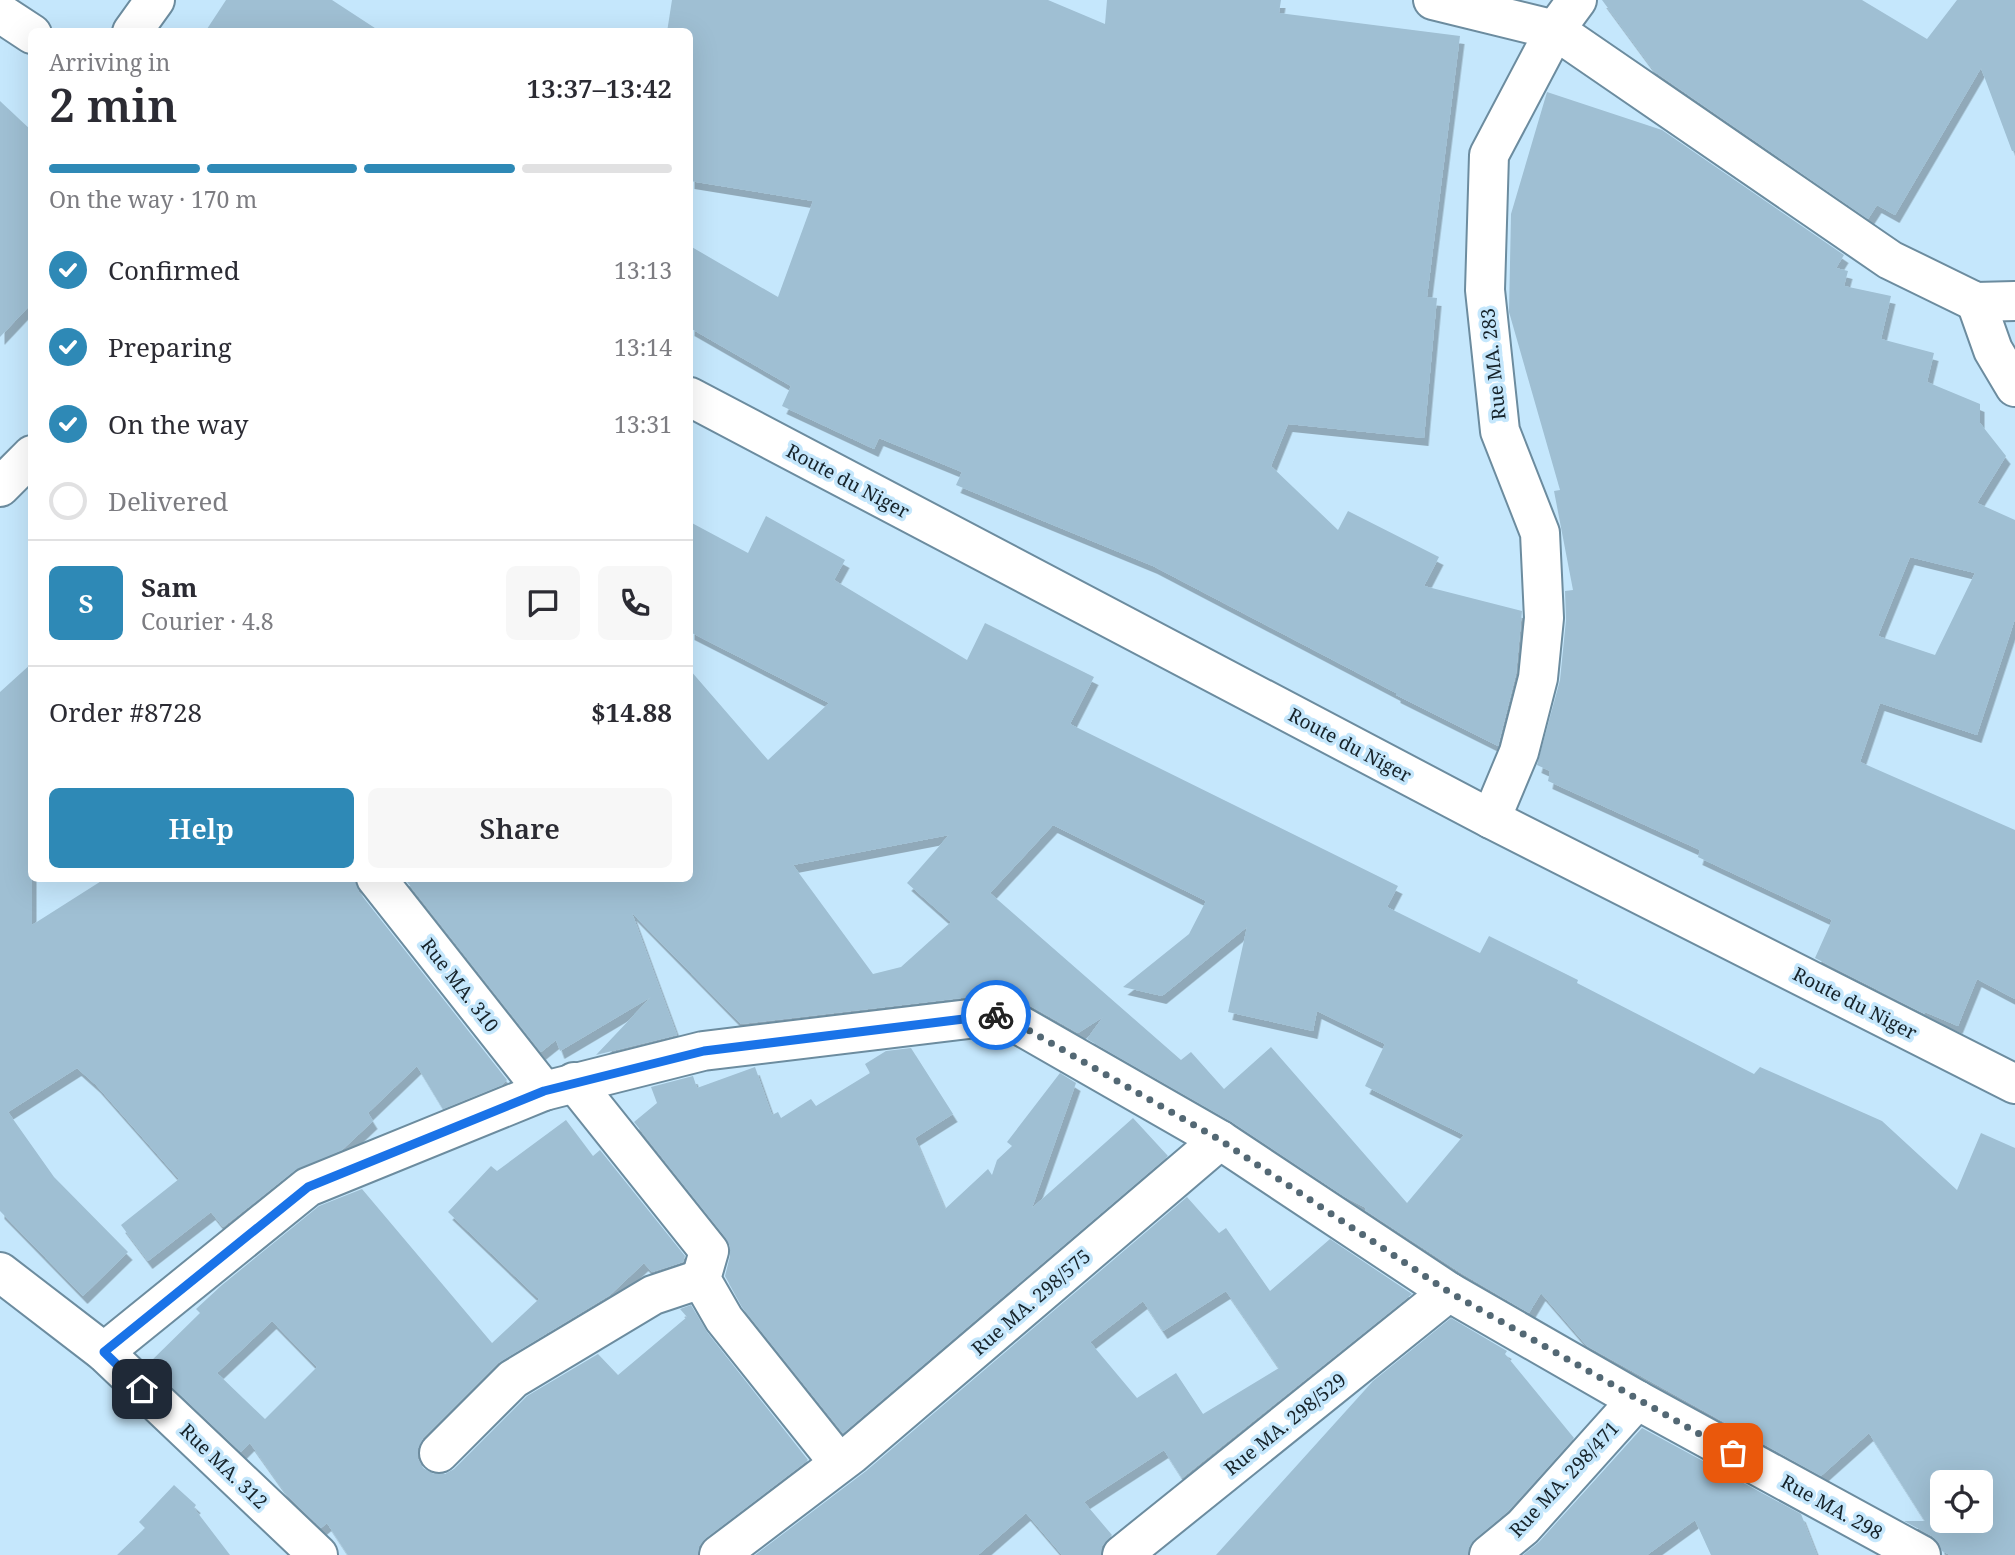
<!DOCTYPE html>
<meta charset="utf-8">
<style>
:root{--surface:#fff;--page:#f7f7f7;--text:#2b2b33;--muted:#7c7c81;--line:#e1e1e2;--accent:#2e89b6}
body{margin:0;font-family:"Noto Serif",serif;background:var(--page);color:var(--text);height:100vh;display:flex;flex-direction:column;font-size:26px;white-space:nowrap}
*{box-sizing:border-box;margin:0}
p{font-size:23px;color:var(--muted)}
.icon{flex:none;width:38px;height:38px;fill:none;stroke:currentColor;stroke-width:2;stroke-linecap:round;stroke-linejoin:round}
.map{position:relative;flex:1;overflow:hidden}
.side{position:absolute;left:28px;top:28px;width:665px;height:854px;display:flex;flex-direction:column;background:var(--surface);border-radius:10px;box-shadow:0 7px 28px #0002}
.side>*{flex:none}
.buttons{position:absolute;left:1930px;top:1470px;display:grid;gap:14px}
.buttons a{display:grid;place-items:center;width:63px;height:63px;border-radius:10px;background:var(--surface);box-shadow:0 7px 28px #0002;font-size:35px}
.pin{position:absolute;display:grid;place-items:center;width:60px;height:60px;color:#fff;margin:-30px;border-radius:14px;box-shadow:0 4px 10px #0006}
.courier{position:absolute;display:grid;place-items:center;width:70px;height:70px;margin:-35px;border:5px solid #1a73e8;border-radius:50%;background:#fff;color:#222;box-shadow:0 2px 9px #0007}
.headline em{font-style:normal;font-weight:600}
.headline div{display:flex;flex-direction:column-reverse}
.headline{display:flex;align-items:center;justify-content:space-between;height:119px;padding:0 21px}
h1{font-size:46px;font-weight:600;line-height:52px}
.bar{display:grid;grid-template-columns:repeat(4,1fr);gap:10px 7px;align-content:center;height:84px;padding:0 21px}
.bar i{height:9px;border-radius:5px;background:var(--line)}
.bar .selected{background:var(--accent)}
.bar p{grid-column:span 4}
.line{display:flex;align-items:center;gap:18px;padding:0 21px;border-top:2px solid var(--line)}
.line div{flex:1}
.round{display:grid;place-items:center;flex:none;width:74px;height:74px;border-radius:10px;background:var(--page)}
ol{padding:0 21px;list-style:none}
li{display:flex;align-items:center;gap:21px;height:77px}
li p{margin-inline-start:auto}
li .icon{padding:7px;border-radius:50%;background:var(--accent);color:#fff;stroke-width:4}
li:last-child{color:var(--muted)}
li i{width:38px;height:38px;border:4px solid var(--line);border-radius:50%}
.action{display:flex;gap:14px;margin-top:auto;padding:14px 21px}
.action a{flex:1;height:80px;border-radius:10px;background:var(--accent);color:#fff;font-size:28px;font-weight:600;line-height:80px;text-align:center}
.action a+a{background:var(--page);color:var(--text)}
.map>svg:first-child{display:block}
.building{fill:#9fbfd3;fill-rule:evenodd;filter:url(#shadow)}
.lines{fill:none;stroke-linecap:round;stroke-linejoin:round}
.minor-casing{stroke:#6c8c9f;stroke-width:42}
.major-casing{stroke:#6c8c9f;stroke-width:42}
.minor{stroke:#fff;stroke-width:38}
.major{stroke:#fff;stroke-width:38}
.done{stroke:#536874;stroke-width:7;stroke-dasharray:0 12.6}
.route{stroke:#1a73e8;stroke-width:9}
.labels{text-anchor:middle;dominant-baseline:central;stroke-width:7;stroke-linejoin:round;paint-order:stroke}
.street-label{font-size:19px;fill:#16232a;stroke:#c5e7fc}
</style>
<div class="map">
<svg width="2015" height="1555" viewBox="0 0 2015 1555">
<defs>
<filter id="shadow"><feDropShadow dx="4.5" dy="8" stdDeviation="0" flood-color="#0004"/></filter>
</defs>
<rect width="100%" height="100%" fill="#c5e7fc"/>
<g class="building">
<polygon points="226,0 332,0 381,32 205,32"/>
<polygon points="672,0 1048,0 1105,24 1107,0 1281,0 1279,13 1460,36 1427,297 1437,298 1424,438 1288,424 1271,466 1338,530 1348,511 1439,557 1424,586 1522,611 1516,674 1498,746 1396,695 1396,693 1153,566 956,485 962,472 879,438 874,449 782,406 791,386 690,328 690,246 778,297 813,201 690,181 690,32 667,32"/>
<polygon points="1602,0 1862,0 1927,39 1957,0 2015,0 2015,151 2012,151 1981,68 1895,215 1877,205 1868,219 1655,72"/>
<path d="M1547 92 1662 130 1844 255 1836 268 1848 271 1844 286 1891 296 1881 339 1934 353 1927 382 1980 404V423L2006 456 1977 503 2015 520V619L1977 735 1880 703 1860 762 2015 830V999L1977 979 1958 1026 1925 1012V1014L1815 958 1832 920 1698 857 1700 850 1548 781 1550 771 1537 765 1560 680 1566 620 1565 591 1573 590 1554 491 1560 490 1509 312 1511 214ZM1910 557 1975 573 1935 655 1878 636Z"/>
<polygon points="0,101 32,131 32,303 0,337"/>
<path d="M766 516 845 560 834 580 967 660 985 623 1094 677 1070 724 1398 886 1387 907 1480 953 1489 936 1578 980 1577 983 1754 1074 1760 1067 1882 1121 1957 1190 1981 1133 2015 1148V1555H1950L1942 1551 1939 1543 1932 1536 1904 1521H1925L1869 1433 1821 1476 1587 1346 1541 1293 1529 1313 1461 1273 1365 1210 1366 1208 1345 1197 1232 1122 1087 1039 1103 1017 1078 1033 1013 996 992 992 987 995 741 1024 632 913 677 1035 596 1055 651 997 560 1051 556 1040 541 1052 404 878H690V670L768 760 829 703 690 632V522L748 553ZM1053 825 1206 901 1189 934 1123 987 1162 996 1247 927 1228 1012 1313 1031 1317 1011 1385 1044 1365 1086 1464 1135 1407 1203 1271 1047 1224 1089 1191 1052 1181 1060 990 893ZM949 835 907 883 951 922 901 967 873 974 793 865ZM1942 1482H1981V1521H1942Z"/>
<polygon points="32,663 32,925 106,878 355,878 359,892 507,1080 502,1085 443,1109 417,1066 368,1113 373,1121 342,1150 295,1170 223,1227 211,1212 148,1261 121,1225 179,1179 96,1085 77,1068 8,1112 54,1177 128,1252 83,1296 0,1211 0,692"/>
<polygon points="911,1048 953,1114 915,1138 945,1209 988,1169 992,1175 997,1160 1012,1146 1007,1142 1060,1073 1076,1083 1032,1208 1133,1118 1168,1156 843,1433 742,1307 725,1276 730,1256 730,1246 726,1238 634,1122 657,1103 651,1087 693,1076 697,1088 755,1067 772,1115 778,1112 781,1118 811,1099 816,1106 870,1073 865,1064 886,1051"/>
<path d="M566 1120 593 1156 600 1150 685 1256 683 1262 652 1272 644 1263 610 1295 498 1363 423 1438 418 1448V1459L423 1468 434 1474H445L454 1469 527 1396 598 1354 618 1375 687 1317 680 1309 691 1305 707 1332 808 1460 706 1538 699 1546 698 1555H348L327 1523 321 1528 287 1495 250 1443 241 1452 148 1364 200 1313 196 1309 222 1285 319 1206 362 1189 492 1343 539 1299 448 1212 491 1166 497 1171ZM272 1321 317 1367 265 1419 217 1373Z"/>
<path d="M1187 1197 1219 1233 1226 1228 1270 1291 1330 1239 1412 1294 1182 1478 1164 1450 1084 1502 1112 1535 1102 1546 1101 1555H1062L1026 1513 978 1555H755L866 1471ZM1226 1291 1279 1368 1203 1414 1176 1373 1137 1398 1090 1342 1143 1301 1163 1331Z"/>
<polygon points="1451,1318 1507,1351 1505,1354 1574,1438 1508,1511 1475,1539 1469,1547 1468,1555 1216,1555 1373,1381"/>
<polygon points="1642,1428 1801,1514 1817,1555 1711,1555 1695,1520 1647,1555 1523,1555 1539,1542"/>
<polygon points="174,1485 196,1505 194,1508 230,1555 117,1555 145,1528 139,1522"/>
</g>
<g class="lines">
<g class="minor-casing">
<g id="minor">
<polyline points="1433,0 1555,30 1890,260 1976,302 2015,301"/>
<polyline points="132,32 155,0"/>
<polyline points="1976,302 1993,350 2015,387"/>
<polyline points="1491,819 1519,752 1538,678 1544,618 1540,533 1500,431 1485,290 1489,155 1555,30 1577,0"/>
<polyline points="376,878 544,1091"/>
<polyline points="574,1082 709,1251 701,1279 724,1319 839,1463"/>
<polyline points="0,1272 104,1352 318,1555"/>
<polyline points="104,1352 308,1187 544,1091 703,1051 1002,1015 1220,1140 1449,1292 1637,1400 1921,1555"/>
<polyline points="439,1453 513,1379 653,1295 701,1279"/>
<polyline points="719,1555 852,1454 1220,1140"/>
<polyline points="1122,1555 1449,1292"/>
<polyline points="1489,1555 1523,1527 1637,1400"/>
</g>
</g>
<g class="major-casing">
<g id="major">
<polyline points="0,13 32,34"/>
<polyline points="690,397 1491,819 2015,1084"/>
<polyline points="0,487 32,455"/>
</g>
</g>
<use href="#minor" class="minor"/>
<use href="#major" class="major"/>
</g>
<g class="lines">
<polyline class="done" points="996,1015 1002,1015 1220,1140 1449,1292 1733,1453"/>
<polyline class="route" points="142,1389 104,1352 308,1187 544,1091 704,1051 996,1015"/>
</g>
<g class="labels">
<g class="street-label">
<text transform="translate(1493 364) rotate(-96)">Rue MA. 283</text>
<text transform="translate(848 481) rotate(28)">Route du Niger</text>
<text transform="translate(1350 745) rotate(28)">Route du Niger</text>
<text transform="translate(460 985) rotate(52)">Rue MA. 310</text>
<text transform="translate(1855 1003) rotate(27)">Route du Niger</text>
<text transform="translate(1031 1302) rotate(-41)">Rue MA. 298/575</text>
<text transform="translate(1285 1424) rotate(-39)">Rue MA. 298/529</text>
<text transform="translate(224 1466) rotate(44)">Rue MA. 312</text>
<text transform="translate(1564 1479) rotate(-47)">Rue MA. 298/471</text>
<text transform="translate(1832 1507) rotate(29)">Rue MA. 298</text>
</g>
</g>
</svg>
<div class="buttons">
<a><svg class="icon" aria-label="locate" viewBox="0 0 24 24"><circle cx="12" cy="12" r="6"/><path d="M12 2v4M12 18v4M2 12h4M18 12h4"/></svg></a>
</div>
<div class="pin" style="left:1733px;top:1453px;background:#ea580c"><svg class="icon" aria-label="bag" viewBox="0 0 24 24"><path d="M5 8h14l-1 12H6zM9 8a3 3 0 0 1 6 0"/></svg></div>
<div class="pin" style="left:142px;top:1389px;background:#1f2937"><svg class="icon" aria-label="home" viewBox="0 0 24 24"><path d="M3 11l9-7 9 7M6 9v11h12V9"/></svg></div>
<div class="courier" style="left:996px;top:1015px"><svg class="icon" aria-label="bike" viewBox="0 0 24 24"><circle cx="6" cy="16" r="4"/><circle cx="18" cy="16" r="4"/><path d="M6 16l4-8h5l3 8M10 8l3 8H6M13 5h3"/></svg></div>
<section class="side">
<div class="headline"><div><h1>2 min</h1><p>Arriving in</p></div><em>13:37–13:42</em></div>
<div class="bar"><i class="selected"></i><i class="selected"></i><i class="selected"></i><i></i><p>On the way · 170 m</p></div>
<ol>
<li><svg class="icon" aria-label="check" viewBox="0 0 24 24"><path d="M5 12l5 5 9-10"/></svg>Confirmed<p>13:13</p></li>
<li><svg class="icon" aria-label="check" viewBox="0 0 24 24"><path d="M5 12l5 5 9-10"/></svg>Preparing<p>13:14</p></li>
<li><svg class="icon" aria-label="check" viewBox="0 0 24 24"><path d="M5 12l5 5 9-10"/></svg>On the way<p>13:31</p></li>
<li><i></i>Delivered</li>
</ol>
<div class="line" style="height:126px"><b class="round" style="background:var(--accent);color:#fff">S</b><div><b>Sam</b><p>Courier · 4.8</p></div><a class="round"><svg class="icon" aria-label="chat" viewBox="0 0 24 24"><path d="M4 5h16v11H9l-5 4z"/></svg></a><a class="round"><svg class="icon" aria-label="phone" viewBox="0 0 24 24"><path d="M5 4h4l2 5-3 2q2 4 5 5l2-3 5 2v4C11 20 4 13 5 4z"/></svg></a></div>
<div class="line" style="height:91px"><div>Order #8728</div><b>$14.88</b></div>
<div class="action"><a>Help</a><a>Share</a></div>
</section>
</div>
